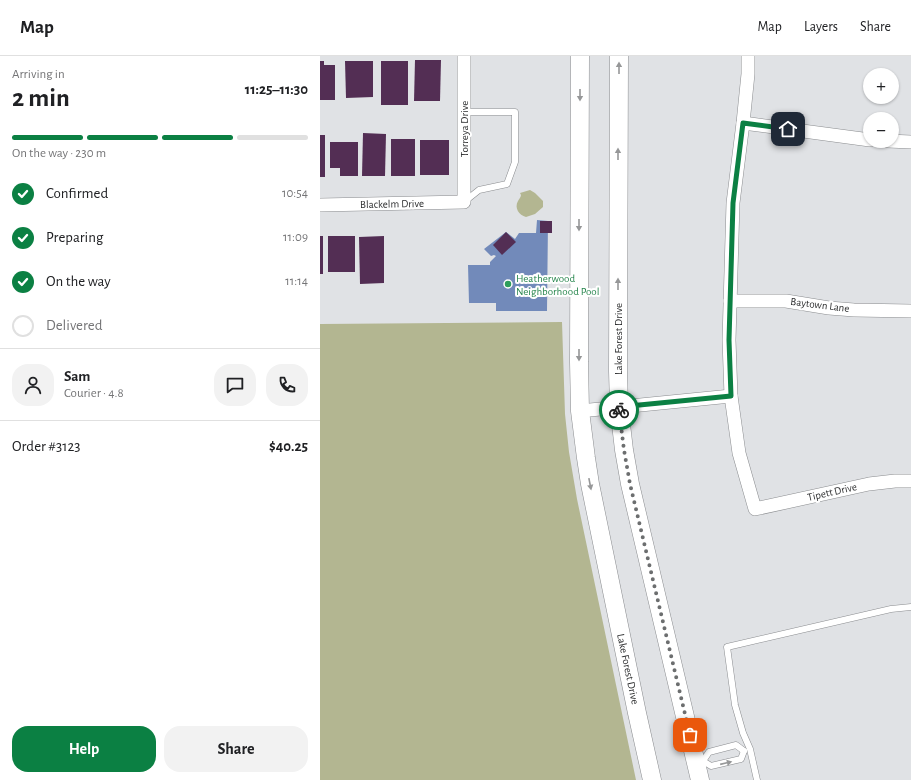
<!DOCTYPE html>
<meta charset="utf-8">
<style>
:root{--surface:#fff;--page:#f2f2f2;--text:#202124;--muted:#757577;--line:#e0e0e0;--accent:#0b8043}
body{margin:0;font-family:"Alegreya Sans",sans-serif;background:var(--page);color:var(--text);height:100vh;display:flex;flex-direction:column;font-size:15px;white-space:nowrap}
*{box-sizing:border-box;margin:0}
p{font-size:13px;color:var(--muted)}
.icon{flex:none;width:22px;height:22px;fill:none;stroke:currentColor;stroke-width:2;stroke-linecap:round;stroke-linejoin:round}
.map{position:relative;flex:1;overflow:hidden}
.side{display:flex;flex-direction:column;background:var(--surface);width:320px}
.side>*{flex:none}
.controls{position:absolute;left:543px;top:12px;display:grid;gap:8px}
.controls a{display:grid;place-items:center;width:36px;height:36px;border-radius:50%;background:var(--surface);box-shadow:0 1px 3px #0004;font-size:20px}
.pin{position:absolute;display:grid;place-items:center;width:34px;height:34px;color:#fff;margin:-17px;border-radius:8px;box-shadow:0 2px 6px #0006}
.courier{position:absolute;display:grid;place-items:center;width:40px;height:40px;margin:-20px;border:3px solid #0b8043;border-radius:50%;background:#fff;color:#222;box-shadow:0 1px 5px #0007}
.headline em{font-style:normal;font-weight:700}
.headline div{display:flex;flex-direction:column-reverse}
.headline{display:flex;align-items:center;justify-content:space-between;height:68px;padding:0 12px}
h1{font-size:26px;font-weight:700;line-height:30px}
.bar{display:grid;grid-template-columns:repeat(4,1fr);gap:6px 4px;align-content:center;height:48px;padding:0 12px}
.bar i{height:5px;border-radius:3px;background:var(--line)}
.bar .on{background:var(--accent)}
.bar p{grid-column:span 4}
.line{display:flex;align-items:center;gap:10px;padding:0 12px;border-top:1px solid var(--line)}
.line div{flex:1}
.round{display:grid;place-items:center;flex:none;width:42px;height:42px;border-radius:16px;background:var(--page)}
ol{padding:0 12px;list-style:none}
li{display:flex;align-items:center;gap:12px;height:44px}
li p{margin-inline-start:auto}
li .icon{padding:4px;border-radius:50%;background:var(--accent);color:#fff;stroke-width:4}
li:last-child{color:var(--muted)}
li i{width:22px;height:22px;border:2px solid var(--line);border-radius:50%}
.primary-button{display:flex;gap:8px;margin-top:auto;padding:8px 12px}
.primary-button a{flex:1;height:46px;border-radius:16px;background:var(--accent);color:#fff;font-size:16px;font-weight:700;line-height:46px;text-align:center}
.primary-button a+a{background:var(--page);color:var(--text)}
header{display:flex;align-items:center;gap:24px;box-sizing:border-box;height:56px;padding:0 20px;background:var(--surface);border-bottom:1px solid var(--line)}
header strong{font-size:19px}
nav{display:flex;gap:22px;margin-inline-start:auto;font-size:14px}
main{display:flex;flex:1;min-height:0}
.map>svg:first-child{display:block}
.green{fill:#b3b691}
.water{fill:#728aba}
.building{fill:#532e54}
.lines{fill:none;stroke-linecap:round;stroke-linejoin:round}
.lane-casing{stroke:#8a8c8f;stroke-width:7}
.street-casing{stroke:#8a8c8f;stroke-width:14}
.secondary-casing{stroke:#8a8c8f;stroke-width:19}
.lane{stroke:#fff;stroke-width:6}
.street{stroke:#fff;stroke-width:13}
.secondary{stroke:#fff;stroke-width:18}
.oneway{fill:#969798}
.done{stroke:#6c6e6f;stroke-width:4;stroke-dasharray:0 7.2}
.route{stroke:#0b8043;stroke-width:5}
.leisure-dot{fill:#2e9e5b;stroke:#fff;stroke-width:1.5}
.labels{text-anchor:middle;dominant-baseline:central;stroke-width:4;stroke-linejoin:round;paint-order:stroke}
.street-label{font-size:11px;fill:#2e2f30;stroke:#fff}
.leisure-label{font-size:11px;fill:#27864d;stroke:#fff;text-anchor:start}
</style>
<header>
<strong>Map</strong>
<nav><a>Map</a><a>Layers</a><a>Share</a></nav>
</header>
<main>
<section class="side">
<div class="headline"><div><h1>2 min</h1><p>Arriving in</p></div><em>11:25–11:30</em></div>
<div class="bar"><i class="on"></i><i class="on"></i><i class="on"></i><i></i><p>On the way · 230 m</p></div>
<ol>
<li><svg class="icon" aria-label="check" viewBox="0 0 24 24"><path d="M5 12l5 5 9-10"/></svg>Confirmed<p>10:54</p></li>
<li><svg class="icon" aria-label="check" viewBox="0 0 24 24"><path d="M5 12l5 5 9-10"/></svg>Preparing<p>11:09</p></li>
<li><svg class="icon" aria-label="check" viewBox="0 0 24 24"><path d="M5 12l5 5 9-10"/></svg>On the way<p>11:14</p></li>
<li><i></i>Delivered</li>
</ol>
<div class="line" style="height:72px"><a class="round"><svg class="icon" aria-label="person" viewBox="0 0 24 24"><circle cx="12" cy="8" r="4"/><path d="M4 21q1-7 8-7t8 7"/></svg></a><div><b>Sam</b><p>Courier · 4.8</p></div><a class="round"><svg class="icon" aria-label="chat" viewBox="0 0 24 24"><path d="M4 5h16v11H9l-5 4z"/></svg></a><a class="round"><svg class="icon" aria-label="phone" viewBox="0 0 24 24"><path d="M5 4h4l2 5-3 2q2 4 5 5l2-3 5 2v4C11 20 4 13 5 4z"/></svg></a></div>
<div class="line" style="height:52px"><div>Order #3123</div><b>$40.25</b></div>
<div class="primary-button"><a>Help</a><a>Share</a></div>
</section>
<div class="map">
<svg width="591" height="724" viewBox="0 0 591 724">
<rect width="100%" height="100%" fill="#e0e2e5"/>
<g class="green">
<path d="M210 134 215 137 223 145V151L215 158 206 161C199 159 194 152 198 145 199 143 201 141 201 139L200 137Z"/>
<polygon points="242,266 245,358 249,396 257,443 316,724 0,724 0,268"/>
</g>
<polygon class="water" points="217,164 228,165 227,255 176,255 176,247 149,247 148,209 170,209 170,206 176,200 174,199 171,200 164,193 186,176 195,183 199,177 216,177"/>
<g class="building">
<polygon points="95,4 121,4 120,45 94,45"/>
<polygon points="0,5 4,5 4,9 15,9 15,44 0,44"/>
<polygon points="25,5 53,5 53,41 26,42"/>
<rect x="61" y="5" width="27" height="44"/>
<polygon points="43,77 66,78 65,120 42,120"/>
<rect x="0" y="79" width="5" height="42"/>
<rect x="71" y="83" width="24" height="37"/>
<rect x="100" y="84" width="29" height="35"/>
<polygon points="10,86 38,86 38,120 20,120 20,112 10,112"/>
<rect x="220" y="165" width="12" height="12"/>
<polygon points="186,176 196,186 182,199 173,189"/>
<rect x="0" y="180" width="3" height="38"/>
<rect x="8" y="180" width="27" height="36"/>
<polygon points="64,180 64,227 40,228 39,181"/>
</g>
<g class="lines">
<g class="lane-casing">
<g id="lane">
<polyline points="144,56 195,56 195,106 187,128 159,134 144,146"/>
<polyline points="383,705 391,710 421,703 424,695"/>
<polyline points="379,706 383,705 389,696 416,689 424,695"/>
<polyline points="437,724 430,693 423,677 415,649 407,591 571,553 591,551"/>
</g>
</g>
<g class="street-casing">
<g id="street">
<polyline points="428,0 428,18 423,67 413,147 409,284 411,340 419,397 435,453 549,428 575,425 591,425"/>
<polyline points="423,67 550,84"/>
<polyline points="568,85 591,86"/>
<polyline points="0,149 144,146 144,0"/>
<polyline points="410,245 466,245 509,252 534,254 591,255"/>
<polyline points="260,355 411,340"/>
</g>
</g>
<g class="secondary-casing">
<g id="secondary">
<polyline points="260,0 259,306 260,355 266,402 270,428 317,657 332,724"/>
<polyline points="299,0 298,315 299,351 304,394 310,428 380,724"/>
</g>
</g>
<use href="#lane" class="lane"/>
<use href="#street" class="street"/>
<use href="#secondary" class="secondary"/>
</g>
<defs><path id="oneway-solid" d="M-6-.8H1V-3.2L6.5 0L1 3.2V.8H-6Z"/></defs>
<g class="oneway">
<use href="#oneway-solid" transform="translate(299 12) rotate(-90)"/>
<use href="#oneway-solid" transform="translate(260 39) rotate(90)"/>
<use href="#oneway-solid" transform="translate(298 98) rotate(-90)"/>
<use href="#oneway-solid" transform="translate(259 169) rotate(90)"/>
<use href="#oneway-solid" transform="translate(298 228) rotate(-90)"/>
<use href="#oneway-solid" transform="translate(259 299) rotate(90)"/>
<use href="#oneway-solid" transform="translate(270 428) rotate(79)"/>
<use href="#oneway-solid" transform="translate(406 707) rotate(-13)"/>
</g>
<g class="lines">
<polyline class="done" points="299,354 304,394 310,428 370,679"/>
<polyline class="route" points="299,354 299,351 411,340 409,284 413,147 423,67 468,73"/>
</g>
<circle class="leisure-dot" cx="188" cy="228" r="4"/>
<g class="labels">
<g class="street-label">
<text transform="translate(144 73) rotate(-90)">Torreya Drive</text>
<text transform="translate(72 148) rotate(-1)">Blackelm Drive</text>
<text transform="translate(500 249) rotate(7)">Baytown Lane</text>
<text transform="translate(298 283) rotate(-90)">Lake Forest Drive</text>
<text transform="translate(512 436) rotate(-13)">Tipett Drive</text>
<text transform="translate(308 613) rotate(78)">Lake Forest Drive</text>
</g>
<g class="leisure-label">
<text x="196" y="222">Heatherwood<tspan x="196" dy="13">Neighborhood Pool</tspan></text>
</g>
</g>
</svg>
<div class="controls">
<a>+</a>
<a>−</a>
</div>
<div class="pin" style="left:370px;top:679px;background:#ea580c"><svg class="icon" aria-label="bag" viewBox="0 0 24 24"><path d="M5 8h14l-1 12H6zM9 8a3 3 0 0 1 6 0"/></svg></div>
<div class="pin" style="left:468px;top:73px;background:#1f2937"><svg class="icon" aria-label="home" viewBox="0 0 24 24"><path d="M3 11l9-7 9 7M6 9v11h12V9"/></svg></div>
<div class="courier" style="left:299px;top:354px"><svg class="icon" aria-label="bike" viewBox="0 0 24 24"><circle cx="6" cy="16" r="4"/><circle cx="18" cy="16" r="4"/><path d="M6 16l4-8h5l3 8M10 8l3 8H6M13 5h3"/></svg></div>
</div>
</main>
